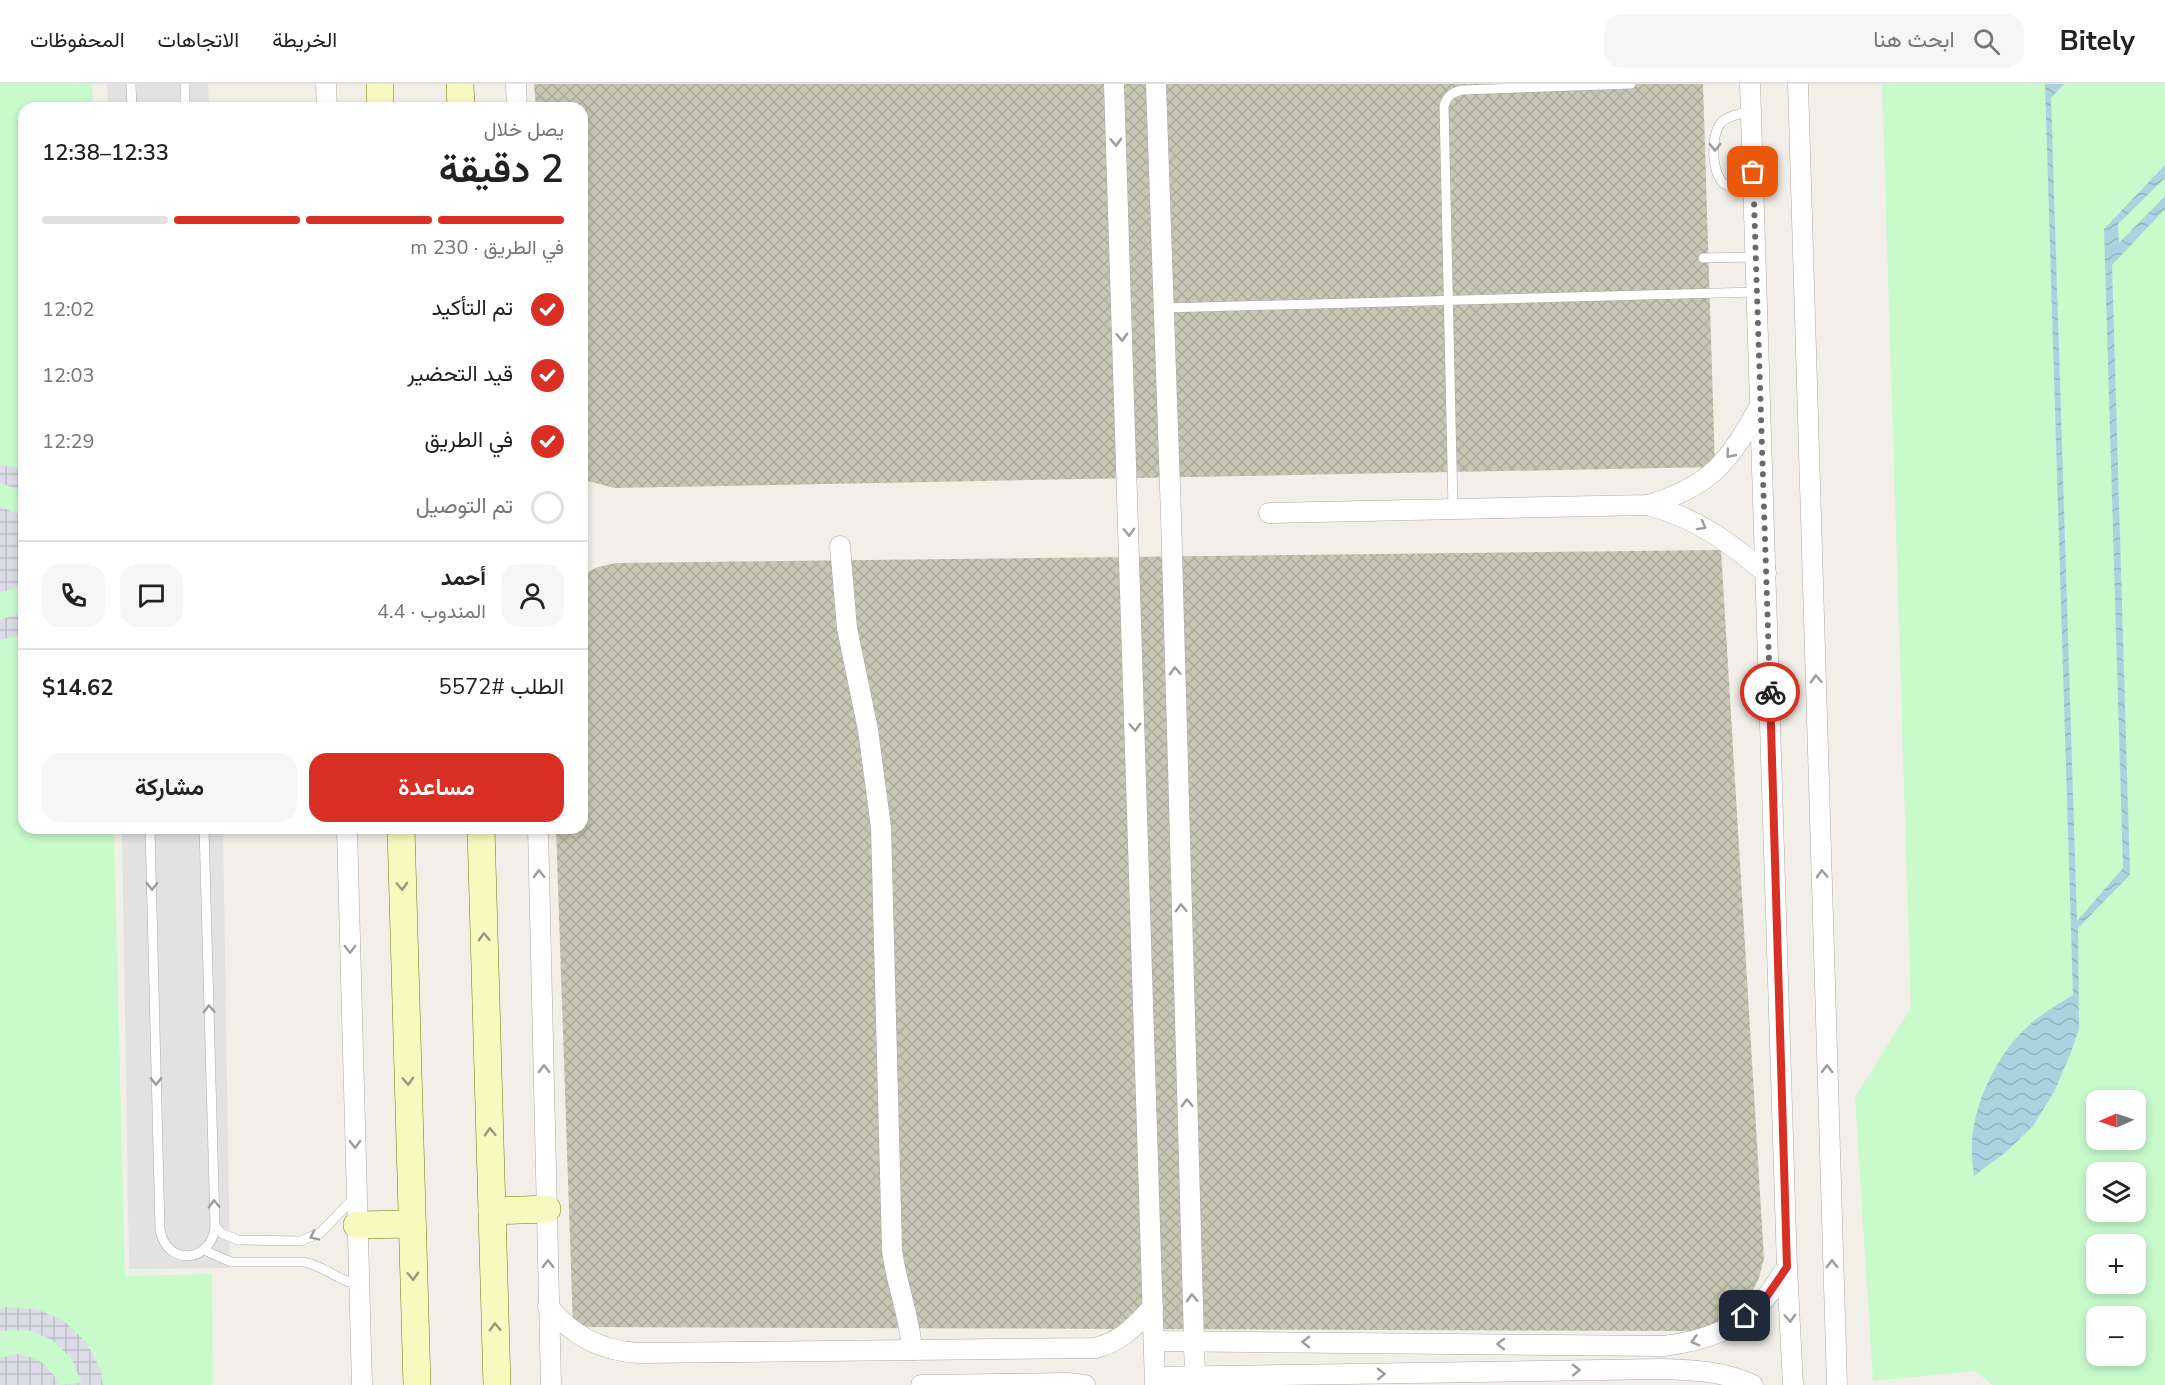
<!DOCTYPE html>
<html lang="ar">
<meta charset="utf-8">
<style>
:root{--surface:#fff;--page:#f6f6f6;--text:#222;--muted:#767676;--line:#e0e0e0;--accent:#d93025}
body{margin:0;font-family:"Nunito Sans",Vazirmatn,sans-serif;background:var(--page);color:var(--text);direction:rtl;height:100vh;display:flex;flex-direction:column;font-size:22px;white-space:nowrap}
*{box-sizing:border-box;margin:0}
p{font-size:20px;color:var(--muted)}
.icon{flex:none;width:33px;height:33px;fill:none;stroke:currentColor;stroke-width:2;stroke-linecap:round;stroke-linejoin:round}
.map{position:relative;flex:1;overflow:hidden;direction:ltr}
.panel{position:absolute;left:18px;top:18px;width:570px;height:732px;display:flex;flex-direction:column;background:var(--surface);border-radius:18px;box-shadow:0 3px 9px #0003;direction:rtl}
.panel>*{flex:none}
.needle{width:39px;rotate:268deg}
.fabs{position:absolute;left:2086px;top:1006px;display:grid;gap:12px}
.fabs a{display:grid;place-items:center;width:60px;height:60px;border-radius:12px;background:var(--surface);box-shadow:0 3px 9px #0003;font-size:30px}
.pin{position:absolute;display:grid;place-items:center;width:51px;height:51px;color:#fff;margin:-26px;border-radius:12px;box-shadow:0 3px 9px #0006}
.courier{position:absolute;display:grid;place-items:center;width:60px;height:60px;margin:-30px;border:4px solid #d93025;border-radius:50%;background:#fff;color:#222;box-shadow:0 2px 8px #0007}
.summary em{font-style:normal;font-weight:600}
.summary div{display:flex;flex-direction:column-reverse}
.summary{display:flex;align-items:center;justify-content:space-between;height:102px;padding:0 24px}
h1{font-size:39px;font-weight:600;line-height:45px}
.bar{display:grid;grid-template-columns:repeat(4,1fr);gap:9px 6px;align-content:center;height:72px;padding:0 24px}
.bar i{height:8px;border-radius:4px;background:var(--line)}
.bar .active{background:var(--accent)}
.bar p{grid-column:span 4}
.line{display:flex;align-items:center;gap:15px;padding:0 24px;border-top:2px solid var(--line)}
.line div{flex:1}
.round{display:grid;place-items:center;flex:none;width:63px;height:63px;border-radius:18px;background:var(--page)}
ol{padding:0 24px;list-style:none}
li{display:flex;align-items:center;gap:18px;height:66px}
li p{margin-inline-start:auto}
li .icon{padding:6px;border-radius:50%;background:var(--accent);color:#fff;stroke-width:4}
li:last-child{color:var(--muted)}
li i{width:33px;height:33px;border:3px solid var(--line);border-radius:50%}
.primary-button{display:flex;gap:12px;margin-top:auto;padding:12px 24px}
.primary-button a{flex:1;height:69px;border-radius:18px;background:var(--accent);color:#fff;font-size:24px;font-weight:600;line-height:69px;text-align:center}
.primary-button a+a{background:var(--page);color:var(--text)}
header{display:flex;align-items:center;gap:36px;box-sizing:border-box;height:84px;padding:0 30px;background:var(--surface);border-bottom:2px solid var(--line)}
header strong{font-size:28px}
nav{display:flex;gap:33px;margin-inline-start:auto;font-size:21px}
.search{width:420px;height:54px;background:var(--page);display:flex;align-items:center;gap:15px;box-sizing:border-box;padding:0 21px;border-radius:18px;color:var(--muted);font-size:22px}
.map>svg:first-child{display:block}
.construction{fill:url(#construction-cross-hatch)}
.park{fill:#c8facc;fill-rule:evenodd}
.parking{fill:#e2e2e2}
.plaza{fill:url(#plaza-grid)}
.water{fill:url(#water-waves)}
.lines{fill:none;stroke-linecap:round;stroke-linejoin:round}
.lane-casing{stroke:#a9a9a9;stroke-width:10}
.street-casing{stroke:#a9a9a9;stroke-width:21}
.secondary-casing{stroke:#707d05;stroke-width:28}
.lane{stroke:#fff;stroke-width:9}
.street{stroke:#fff;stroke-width:20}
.secondary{stroke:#f7fabf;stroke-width:27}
.oneway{stroke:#9c9c9c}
.oneway2{stroke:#979978}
.done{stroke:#6b6a68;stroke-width:6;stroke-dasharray:0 10.8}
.route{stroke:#d93025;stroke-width:8}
</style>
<header>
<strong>Bitely</strong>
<div class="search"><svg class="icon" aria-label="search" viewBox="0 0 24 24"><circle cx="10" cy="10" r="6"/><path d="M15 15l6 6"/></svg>ابحث هنا</div>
<nav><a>الخريطة</a><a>الاتجاهات</a><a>المحفوظات</a></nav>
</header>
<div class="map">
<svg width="2165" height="1301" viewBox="0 0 2165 1301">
<defs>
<pattern id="construction-cross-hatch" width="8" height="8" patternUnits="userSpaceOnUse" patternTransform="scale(1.5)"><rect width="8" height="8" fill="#c7c7b4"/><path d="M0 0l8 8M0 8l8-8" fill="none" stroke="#abab9a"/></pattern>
<pattern id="plaza-grid" width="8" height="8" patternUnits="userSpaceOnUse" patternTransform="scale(1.5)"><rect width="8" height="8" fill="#dddde8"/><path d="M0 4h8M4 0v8" fill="none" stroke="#bdbdc7"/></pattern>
<pattern id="water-waves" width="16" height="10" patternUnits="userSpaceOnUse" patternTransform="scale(1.5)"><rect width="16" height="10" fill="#aad3df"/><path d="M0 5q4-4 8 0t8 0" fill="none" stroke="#92b5bf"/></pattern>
</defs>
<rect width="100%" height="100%" fill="#f2efe9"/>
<g class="construction">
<polygon points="534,0 1703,0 1715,383 614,404 588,397 582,392 582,24 536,24"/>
<polygon points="1721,466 1764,1175 1758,1197 1746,1217 1727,1236 1694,1247 573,1243 556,744 582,744 582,491 598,483 616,479"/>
</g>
<g class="park">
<polygon points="0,0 92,0 93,24 24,24 24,744 114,744 125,1192 212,1190 213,1301 0,1301"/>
<path d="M1882 0H2165V1301H1993L1975 1287 1873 1297 1855 1013 1911 924ZM2097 1017H2136V1056H2097ZM2097 1089H2136V1128H2097ZM2097 1161H2136V1200H2097ZM2097 1233H2136V1272H2097Z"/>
</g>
<g class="parking">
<polygon points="107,0 208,0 209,24 108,24"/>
<polygon points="122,744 223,744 230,1184 129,1185"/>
</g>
<g class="plaza">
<polygon points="0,381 13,383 24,387 24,407 0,399"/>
<polygon points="0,423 17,429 24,436 24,497 15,504 0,509"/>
<polygon points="24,528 24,550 0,556 0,536"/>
<polygon points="6,1223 36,1225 64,1237 86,1258 100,1284 103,1301 0,1301 0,1274 18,1270 34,1274 44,1280 55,1293 58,1301 82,1299 71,1274 52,1256 31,1247 9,1246 0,1248 0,1225"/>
</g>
<path class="water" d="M2045 0H2064L2051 14 2077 837 2123 784 2104 145 2165 81V94L2118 140 2119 159 2165 112V125L2112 181 2130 791 2078 844 2079 945 2070 971 2054 1008 2033 1042 2006 1068 1974 1092C1973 1081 1971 1070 1972 1059 1974 1018 1997 971 2027 943 2041 930 2057 921 2073 911Z"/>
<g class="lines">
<g class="lane-casing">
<g id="lane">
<polyline points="131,0 132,24"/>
<polyline points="185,0 185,24"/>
<path d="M1751 27C1741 30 1728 31 1721 39 1710 51 1711 93 1726 101 1733 105 1745 107 1753 109"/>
<polyline points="1703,174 1755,173"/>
<polyline points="1164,224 1756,208"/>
<path d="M1453 425 1444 22C1447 12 1452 8 1463 6L1631 0"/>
<path d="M150 744 160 1146C167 1183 212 1179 215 1142L204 744"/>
<polyline points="215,1142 221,1149 238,1156 301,1157 320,1149 354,1114"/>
<path d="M204 1166 231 1178H303C324 1181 338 1197 359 1201"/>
</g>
</g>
<g class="street-casing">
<g id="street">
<polyline points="326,0 327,24"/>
<polyline points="516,0 517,24"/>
<polyline points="1114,0 1155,1301"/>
<polyline points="1156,0 1171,432 1195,1293"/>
<polyline points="1750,0 1787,1183 1793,1301"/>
<polyline points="1798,0 1837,1301"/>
<path d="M1648 421C1698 435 1726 456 1766 489"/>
<path d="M1269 429 1648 421C1709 403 1730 378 1759 323"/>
<path d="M840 462 847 544 868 646 881 743 892 1166C896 1200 910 1232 912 1266"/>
<polyline points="347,744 362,1301"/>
<polyline points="538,744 551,1301"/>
<path d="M548 1222C572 1252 601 1267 639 1269L1095 1264C1121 1258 1135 1242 1153 1223"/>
<path d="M1154 1257 1663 1262C1699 1258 1738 1246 1763 1217 1772 1207 1779 1194 1787 1183"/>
<path d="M1155 1293 1661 1285C1693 1286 1724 1287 1753 1301"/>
<polyline points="921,1301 1068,1299 1085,1301"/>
</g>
</g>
<g class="secondary-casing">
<g id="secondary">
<polyline points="380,0 380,24"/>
<polyline points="460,0 461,24"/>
<polyline points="401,744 417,1301"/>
<polyline points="481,744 497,1301"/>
<polyline points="492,1127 547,1125"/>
<polyline points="357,1141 412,1140"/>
</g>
</g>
<use href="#lane" class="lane"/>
<use href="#street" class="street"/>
<use href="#secondary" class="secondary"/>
</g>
<defs><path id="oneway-chevron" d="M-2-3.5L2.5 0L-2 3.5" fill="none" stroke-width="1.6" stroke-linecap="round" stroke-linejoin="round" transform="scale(1.5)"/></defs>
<g class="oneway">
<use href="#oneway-chevron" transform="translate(1116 58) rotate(88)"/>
<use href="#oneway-chevron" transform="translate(1715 63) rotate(90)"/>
<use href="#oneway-chevron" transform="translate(1122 253) rotate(88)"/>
<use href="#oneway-chevron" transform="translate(1730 370) rotate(129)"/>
<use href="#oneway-chevron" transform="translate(1702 442) rotate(29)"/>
<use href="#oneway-chevron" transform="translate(1129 448) rotate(88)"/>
<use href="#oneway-chevron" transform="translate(1175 587) rotate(-92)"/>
<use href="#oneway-chevron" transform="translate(1816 595) rotate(-92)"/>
<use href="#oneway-chevron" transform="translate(1135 643) rotate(88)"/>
<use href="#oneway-chevron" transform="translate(539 790) rotate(-91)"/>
<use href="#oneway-chevron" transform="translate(1822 790) rotate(-92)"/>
<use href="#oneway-chevron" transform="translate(152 802) rotate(89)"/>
<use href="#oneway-chevron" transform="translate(1181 824) rotate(-92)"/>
<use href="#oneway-chevron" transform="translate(350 865) rotate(89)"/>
<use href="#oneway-chevron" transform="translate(209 925) rotate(-92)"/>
<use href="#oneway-chevron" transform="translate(544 985) rotate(-91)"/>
<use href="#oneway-chevron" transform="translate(1827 985) rotate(-91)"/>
<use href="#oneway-chevron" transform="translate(156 997) rotate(89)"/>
<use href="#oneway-chevron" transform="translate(1187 1019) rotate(-92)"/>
<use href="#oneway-chevron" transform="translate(355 1060) rotate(89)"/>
<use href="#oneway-chevron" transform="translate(214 1120) rotate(-92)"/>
<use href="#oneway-chevron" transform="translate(314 1152) rotate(154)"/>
<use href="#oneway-chevron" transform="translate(548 1180) rotate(-90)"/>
<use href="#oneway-chevron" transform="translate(1832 1180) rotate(-91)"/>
<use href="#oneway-chevron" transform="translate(1192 1214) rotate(-92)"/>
<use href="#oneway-chevron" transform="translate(1790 1234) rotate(87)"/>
<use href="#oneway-chevron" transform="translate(1695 1257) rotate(165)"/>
<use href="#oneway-chevron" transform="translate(1306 1258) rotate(-179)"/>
<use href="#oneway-chevron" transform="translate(1501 1260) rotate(-179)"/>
<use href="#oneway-chevron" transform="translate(1576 1286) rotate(-1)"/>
<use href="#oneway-chevron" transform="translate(1381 1290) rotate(-1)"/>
</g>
<g class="oneway2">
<use href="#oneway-chevron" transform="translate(402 802) rotate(88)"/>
<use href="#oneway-chevron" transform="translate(484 853) rotate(-92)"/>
<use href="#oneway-chevron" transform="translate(408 997) rotate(88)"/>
<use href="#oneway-chevron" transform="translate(490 1048) rotate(-92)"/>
<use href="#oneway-chevron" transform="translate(413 1192) rotate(88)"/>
<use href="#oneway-chevron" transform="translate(495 1243) rotate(-92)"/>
</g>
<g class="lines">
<polyline class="done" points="1753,88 1770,608"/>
<polyline class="route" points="1745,1232 1763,1218 1787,1183 1770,608"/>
</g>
</svg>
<div class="fabs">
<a><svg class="needle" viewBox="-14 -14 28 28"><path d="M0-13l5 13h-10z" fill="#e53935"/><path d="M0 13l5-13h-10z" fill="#767676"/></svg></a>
<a><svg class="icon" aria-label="layers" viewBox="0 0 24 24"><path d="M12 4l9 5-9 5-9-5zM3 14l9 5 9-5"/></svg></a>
<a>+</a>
<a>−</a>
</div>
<div class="pin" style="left:1753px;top:88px;background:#ea580c"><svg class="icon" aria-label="bag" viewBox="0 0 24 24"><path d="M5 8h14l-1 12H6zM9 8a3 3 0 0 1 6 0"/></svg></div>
<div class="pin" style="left:1745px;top:1232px;background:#1f2937"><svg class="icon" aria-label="home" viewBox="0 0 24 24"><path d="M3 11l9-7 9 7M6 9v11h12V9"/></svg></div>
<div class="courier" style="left:1770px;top:608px"><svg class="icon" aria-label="bike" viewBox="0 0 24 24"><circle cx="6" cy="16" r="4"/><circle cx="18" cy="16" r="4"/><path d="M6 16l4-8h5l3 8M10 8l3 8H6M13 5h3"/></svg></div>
<section class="panel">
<div class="summary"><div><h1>2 دقيقة</h1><p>يصل خلال</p></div><em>12:33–12:38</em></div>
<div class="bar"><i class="active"></i><i class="active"></i><i class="active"></i><i></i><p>في الطريق · 230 m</p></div>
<ol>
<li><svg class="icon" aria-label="check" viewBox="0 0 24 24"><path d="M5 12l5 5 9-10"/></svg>تم التأكيد<p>12:02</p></li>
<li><svg class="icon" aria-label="check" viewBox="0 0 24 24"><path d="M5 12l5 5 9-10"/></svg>قيد التحضير<p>12:03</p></li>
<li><svg class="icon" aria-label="check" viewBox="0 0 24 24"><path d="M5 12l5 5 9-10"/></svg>في الطريق<p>12:29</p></li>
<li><i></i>تم التوصيل</li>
</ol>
<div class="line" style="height:108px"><a class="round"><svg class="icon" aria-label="person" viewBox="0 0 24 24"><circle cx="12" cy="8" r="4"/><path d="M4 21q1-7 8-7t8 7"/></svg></a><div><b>أحمد</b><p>المندوب · 4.4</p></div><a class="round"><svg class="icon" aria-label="chat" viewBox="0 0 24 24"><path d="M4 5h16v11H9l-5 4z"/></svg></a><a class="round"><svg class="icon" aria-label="phone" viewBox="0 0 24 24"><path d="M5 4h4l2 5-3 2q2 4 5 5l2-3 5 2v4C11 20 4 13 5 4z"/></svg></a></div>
<div class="line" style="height:78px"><div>الطلب #5572</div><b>$14.62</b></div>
<div class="primary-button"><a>مساعدة</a><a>مشاركة</a></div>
</section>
</div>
